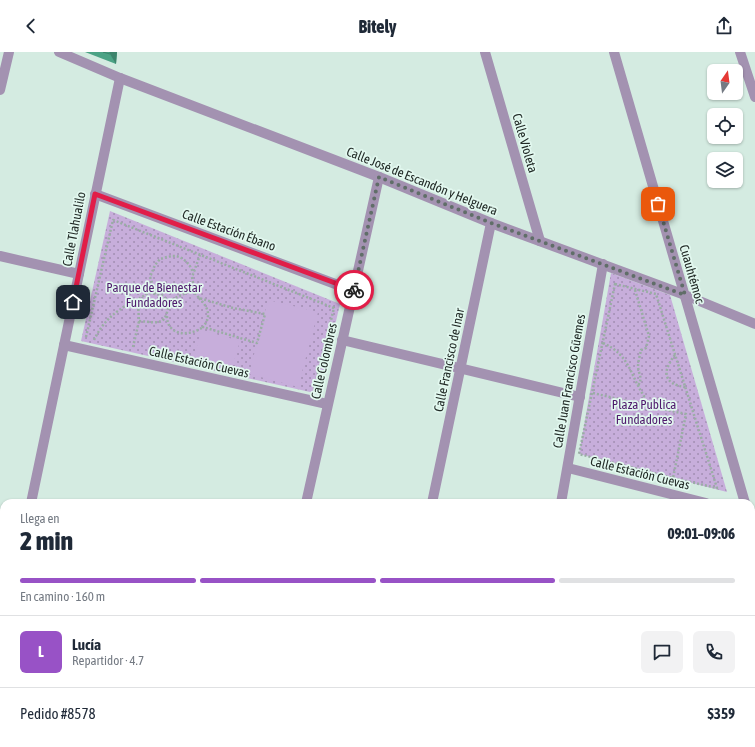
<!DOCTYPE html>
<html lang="es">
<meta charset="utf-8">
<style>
:root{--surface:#fff;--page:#f2f2f3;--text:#1f2937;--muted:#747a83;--line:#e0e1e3;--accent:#9852c6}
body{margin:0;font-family:"Asap Condensed",sans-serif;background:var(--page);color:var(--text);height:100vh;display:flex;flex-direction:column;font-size:15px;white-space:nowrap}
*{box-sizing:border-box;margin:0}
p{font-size:13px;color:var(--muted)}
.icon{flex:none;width:22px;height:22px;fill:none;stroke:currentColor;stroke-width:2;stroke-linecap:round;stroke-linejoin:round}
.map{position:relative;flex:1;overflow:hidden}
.panel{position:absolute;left:0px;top:447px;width:755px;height:248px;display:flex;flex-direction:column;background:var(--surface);border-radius:12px 12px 0 0;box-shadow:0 1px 3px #0004}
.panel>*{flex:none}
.needle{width:26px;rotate:14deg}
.tools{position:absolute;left:707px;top:12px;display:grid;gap:8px}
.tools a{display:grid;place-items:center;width:36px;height:36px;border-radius:6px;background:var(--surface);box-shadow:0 1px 3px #0004;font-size:20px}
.pin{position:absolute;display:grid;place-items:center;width:34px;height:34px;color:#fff;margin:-17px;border-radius:8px;box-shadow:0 2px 6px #0006}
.courier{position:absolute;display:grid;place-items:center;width:40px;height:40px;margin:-20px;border:3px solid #e11d48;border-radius:50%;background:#fff;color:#222;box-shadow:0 1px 5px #0007}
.head em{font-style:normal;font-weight:800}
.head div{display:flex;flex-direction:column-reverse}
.head{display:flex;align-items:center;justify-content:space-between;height:68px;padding:0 20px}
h1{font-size:26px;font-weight:800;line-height:30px}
.bar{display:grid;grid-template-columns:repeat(4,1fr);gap:6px 4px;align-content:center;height:48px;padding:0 20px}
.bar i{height:5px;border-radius:3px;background:var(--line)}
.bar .selected{background:var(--accent)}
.bar p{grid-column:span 4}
.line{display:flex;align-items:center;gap:10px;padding:0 20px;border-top:1px solid var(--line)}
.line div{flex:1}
.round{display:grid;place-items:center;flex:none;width:42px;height:42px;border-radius:6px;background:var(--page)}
header{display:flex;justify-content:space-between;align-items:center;height:52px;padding:0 20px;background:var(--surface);font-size:18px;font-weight:800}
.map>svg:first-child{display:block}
.green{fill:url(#green-dots)}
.pitch{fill:#c7aedb}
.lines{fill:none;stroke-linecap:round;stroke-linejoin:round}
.path{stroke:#9aada5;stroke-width:2.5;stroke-dasharray:2 2;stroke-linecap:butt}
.minor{stroke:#a392b1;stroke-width:10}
.rail-casing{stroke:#4f5c56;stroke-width:4.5}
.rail{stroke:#e2f8ef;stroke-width:3;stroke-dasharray:9;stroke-linecap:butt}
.wall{fill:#4ba385}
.shaded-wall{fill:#3d846c}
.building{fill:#57bd9b;stroke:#3d846c}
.done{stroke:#606e68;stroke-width:4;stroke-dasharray:0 7.2}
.route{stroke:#e11d48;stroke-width:5}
.labels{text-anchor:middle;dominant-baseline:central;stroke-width:3.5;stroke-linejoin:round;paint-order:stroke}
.street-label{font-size:13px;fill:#222b27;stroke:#e2f8ef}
.park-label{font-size:13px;fill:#4f1a6d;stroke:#e2f8ef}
</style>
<header><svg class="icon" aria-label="back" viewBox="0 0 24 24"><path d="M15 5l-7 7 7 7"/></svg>Bitely<svg class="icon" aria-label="share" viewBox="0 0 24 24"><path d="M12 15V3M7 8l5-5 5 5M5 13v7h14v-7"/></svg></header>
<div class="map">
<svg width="755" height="695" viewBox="0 0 755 695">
<defs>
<pattern id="green-dots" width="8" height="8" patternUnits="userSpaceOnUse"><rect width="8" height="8" fill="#c7aedb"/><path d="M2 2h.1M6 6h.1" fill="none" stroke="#a18eb2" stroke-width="1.8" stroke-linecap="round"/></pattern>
</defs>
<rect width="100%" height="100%" fill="#d4ebe1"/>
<g class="green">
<polygon points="110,159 340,252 319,342 81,289"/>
<polygon points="611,221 670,243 727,440 579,402"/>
</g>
<g class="pitch">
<polygon points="268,248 318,260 298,335 249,322"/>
<polygon points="201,278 240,289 231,320 193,310"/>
</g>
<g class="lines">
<g class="path">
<polygon points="615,232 656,242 717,436 673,426 579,402"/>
<path d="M635 238 649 284 646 296 641 298C640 303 638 310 638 315 639 324 643 325 638 334"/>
<path d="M156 242 150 225 155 213 160 207C164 206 169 204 174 204 183 204 191 213 193 221"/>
<path d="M199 246C208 255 212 264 203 275L257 291 265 262 233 256 199 246 195 241 192 225 200 203"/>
<path d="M169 249 162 243 149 241 140 246 138 252 139 269C161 271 166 274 169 249L194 237"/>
<path d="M167 264C167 284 189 285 203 275"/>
<polyline points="86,285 113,168 334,256 314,337"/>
<path d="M94 288C104 268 113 262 131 250L138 252"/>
<path d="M603 291C630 303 630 323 644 344L643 353 686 362 673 426"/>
<polyline points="133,295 139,269"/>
<path d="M675 303C662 319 663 332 685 335"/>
<polyline points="593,341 643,353"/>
</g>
<g class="minor">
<polyline points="59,0 120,26 379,125 491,171 685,243 755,272"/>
<polyline points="485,0 540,189"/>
<polyline points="614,0 745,451"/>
<polyline points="740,0 755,45"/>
<polyline points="0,38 9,0"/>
<polyline points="95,142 354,239"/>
<polyline points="0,204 79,222"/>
<polyline points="342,288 580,345"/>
<polyline points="64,293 327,352"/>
<polyline points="568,416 706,451"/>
<polyline points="31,451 120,26"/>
<polyline points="306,451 379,125"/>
<polyline points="432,451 491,171"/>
<polyline points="561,451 603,212"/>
<polyline points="751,462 755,463"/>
<polyline points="751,473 755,488"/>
<polyline points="0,477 4,478"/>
<polyline points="0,560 4,561"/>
<polyline points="751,637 755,638"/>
<polyline points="481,691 488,695"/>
</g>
<g class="rail-casing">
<g id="rail">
<polyline points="0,533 4,534"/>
<polyline points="668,691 685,695"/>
</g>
</g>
<use href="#rail" class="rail"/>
</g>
<polygon class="wall" points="85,0 117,0 116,12"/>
<polygon class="shaded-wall" points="110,0 117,0 116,12 110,2"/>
<polygon class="building" points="103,0 110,0 110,2"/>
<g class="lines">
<polyline class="done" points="354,238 379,125 491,171 685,243 658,152"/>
<polyline class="route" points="73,250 95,142 354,238"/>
</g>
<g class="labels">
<g class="street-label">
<text transform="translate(525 91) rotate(74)">Calle Violeta</text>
<text transform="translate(422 129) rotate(22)">Calle José de Escandón y Helguera</text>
<text transform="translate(74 177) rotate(-79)">Calle Tlahualilo</text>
<text transform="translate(229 178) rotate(20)">Calle Estación Ébano</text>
<text transform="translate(692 222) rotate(74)">Cuauhtémoc</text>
<text transform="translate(449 308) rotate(-78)">Calle Francisco de Inar</text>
<text transform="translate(324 309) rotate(-77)">Calle Colombres</text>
<text transform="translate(199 310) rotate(13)">Calle Estación Cuevas</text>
<text transform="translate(569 329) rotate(-80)">Calle Juan Francisco Güemes</text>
<text transform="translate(640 421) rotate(14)">Calle Estación Cuevas</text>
</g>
<g class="park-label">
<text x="154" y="235">Parque de Bienestar<tspan x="154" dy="15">Fundadores</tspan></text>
<text x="644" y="352">Plaza Publica<tspan x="644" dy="15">Fundadores</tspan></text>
</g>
</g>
</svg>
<div class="tools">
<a><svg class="needle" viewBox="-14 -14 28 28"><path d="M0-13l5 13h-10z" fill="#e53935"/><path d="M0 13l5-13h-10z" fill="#747a83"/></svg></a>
<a><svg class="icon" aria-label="locate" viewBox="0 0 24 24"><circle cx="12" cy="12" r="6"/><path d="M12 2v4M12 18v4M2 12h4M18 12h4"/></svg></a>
<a><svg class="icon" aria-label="layers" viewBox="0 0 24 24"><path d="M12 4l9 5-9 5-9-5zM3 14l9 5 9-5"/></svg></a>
</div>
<div class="pin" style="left:658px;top:152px;background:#ea580c"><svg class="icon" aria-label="bag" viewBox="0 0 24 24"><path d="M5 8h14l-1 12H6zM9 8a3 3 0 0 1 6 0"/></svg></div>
<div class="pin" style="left:73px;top:250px;background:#1f2937"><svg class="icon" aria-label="home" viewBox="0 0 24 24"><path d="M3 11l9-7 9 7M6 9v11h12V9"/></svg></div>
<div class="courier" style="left:354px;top:238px"><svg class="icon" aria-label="bike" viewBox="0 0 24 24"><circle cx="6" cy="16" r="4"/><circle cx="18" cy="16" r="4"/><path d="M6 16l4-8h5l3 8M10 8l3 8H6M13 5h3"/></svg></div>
<section class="panel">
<div class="head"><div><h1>2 min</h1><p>Llega en</p></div><em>09:01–09:06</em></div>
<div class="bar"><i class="selected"></i><i class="selected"></i><i class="selected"></i><i></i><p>En camino · 160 m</p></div>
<div class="line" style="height:72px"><b class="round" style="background:var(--accent);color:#fff">L</b><div><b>Lucía</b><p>Repartidor · 4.7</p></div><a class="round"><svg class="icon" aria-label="chat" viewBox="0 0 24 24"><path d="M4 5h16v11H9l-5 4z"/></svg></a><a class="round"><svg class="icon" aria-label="phone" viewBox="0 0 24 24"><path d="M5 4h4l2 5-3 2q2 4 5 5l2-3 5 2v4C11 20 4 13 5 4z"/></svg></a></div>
<div class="line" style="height:52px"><div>Pedido #8578</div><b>$359</b></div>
</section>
</div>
